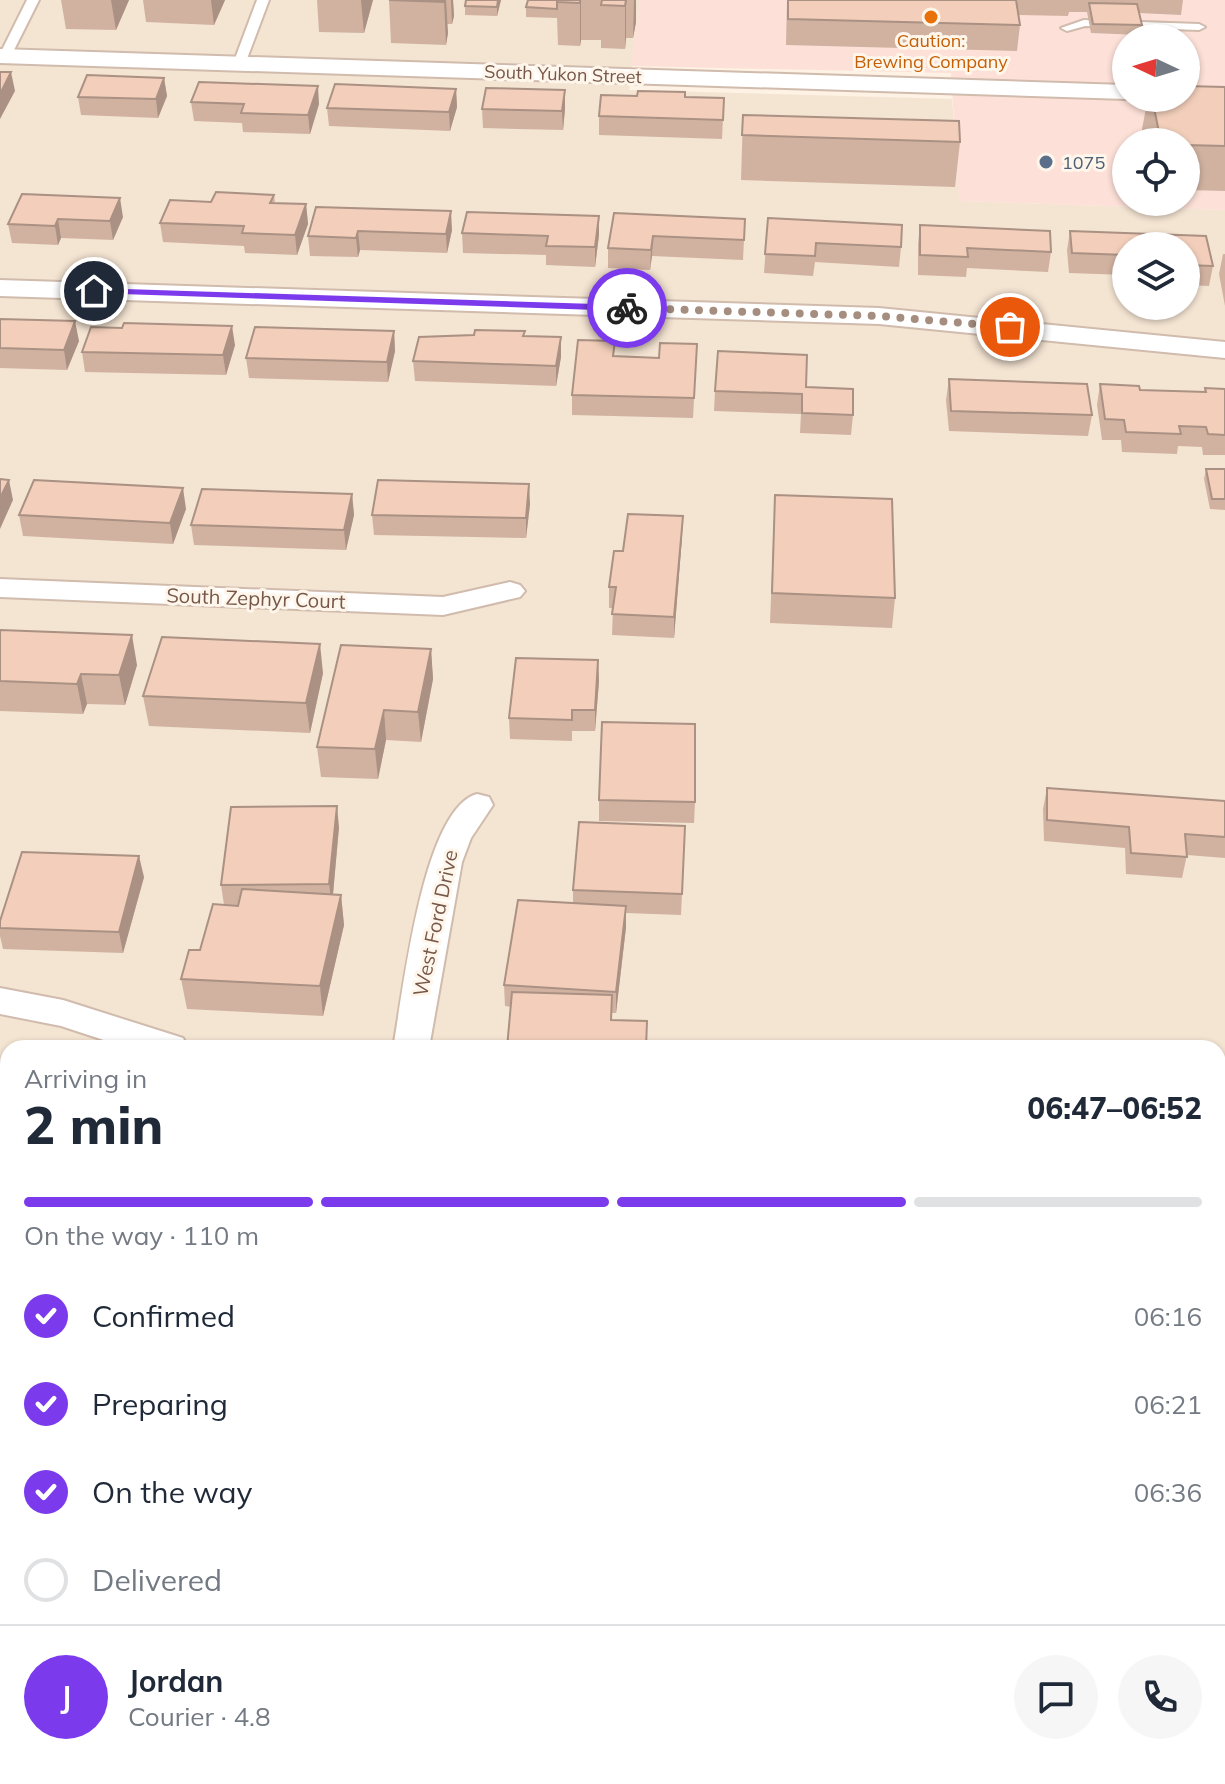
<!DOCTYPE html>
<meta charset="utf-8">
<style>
:root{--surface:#fff;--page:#f6f6f7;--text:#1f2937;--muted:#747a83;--line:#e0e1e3;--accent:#7c3aed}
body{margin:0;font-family:Mulish,sans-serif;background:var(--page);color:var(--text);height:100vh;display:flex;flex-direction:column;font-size:30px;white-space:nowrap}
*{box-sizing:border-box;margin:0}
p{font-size:26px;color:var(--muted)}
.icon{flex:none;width:44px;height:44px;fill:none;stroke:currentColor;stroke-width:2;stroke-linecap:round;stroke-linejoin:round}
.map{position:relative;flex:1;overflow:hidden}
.panel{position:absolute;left:0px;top:1040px;width:1226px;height:744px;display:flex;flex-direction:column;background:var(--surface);border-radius:24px 24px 0 0;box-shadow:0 2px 6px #0004}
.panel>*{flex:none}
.needle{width:52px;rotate:274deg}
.buttons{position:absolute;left:1112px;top:24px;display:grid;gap:16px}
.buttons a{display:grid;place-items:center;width:88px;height:88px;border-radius:50%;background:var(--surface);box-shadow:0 2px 6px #0004;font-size:40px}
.pin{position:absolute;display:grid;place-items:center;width:68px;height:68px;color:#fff;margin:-34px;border:4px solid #fff;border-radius:50%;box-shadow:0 2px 8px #0007}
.courier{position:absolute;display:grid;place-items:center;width:80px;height:80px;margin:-40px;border:6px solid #7c3aed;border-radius:50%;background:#fff;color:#222;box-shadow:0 2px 10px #0007}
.overview em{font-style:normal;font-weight:800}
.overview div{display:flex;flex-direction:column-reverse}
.overview{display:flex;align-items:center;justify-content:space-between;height:136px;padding:0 24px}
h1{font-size:52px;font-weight:800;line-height:60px}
.bar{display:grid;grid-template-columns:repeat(4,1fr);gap:12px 8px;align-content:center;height:96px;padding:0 24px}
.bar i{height:10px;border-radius:6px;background:var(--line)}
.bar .on{background:var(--accent)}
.bar p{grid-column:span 4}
.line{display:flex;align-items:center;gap:20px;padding:0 24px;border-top:2px solid var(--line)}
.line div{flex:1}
.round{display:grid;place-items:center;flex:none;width:84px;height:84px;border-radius:42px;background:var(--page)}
ol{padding:0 24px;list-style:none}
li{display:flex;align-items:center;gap:24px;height:88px}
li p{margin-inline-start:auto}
li .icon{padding:8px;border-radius:50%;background:var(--accent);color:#fff;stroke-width:4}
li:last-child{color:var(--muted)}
li i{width:44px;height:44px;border:4px solid var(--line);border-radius:50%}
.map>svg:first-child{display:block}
.residential{fill:#f4e4d2;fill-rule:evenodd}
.commercial{fill:#fde1d8;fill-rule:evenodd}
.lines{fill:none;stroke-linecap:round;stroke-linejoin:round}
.lane-casing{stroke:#d0bbad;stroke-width:4}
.street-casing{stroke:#d0bbad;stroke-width:4}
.path{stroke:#d8b29e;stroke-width:6;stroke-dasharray:2 7;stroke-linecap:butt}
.lane{fill:#fff;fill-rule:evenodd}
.street{fill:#fff;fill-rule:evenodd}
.wall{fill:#d1b2a1}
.shaded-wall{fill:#aa9183}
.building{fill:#f3cfbb;stroke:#aa9183;stroke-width:2}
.route{fill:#7c3aed}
.done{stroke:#a58d7f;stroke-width:8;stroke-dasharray:0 14.4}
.food-dot{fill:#e8710a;stroke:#fff6eb;stroke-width:3}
.service-dot{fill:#5c6f8a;stroke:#fff6eb;stroke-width:3}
.labels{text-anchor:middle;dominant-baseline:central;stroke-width:6;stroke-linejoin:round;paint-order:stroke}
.far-food-label{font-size:18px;fill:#c56008;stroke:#fff6eb}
.far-street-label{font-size:18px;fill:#765749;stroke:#fff6eb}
.far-service-label{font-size:18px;fill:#4e5e75;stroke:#fff6eb;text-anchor:start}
.street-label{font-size:20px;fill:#765749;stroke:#fff6eb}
</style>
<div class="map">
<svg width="1225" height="1784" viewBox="0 0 1225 1784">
<rect width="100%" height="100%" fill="#fdf2e4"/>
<path class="residential" d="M0 0H640L629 90 952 99 960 201 1225 210V1784H0ZM1126 246H1186V306H1126ZM8 1048H1218V1776H8Z"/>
<path class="commercial" d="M640 0H1225V210L959 201 951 73 631 66ZM1126 38H1186V98H1126ZM1126 142H1186V202H1126Z"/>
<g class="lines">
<g class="lane-casing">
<g id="lane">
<polygon points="27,0 39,0 11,56 1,58 0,54"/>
<polygon points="257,0 269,0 245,64 235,66 233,64"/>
<polygon points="1084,20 1199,24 1205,27 1199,30 1085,26 1067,31 1061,28"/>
<polygon points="653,1776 680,1776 683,1784 656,1784"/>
</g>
</g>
<g class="street-casing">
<g id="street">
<polygon points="0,49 1126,85 1126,98 1129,98 1126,99 0,63"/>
<polygon points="0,280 879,308 1225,342 1225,358 879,324 0,296"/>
<polygon points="0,579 443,597 510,582 520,585 525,591 520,597 443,615 0,597"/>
<path d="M477 794 489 797 493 805 471 838 462 862 429 1048H393C403 995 422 809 477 794Z"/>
<polygon points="0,988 63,1000 183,1038 188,1048 128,1048 61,1026 0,1014"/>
<rect x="1218" y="1213" width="7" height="32"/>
<rect x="1116" y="1776" width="46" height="8"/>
</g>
</g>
<polyline class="path" points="0,1104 8,1104"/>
<use href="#lane" class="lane"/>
<use href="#street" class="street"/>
</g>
<g class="wall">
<polygon points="61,0 129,0 116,30 66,29"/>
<polygon points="143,0 225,0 214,25 146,22"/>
<polygon points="317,0 373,0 364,33 319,32"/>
<polygon points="389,0 453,0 454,16 452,24 447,24 448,33 446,45 391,43"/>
<polygon points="466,0 501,0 497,16 465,15 465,6"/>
<polygon points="528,0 636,0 636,22 633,38 626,38 625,49 601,48 601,40 581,40 580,46 558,45 557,18 526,17 526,7"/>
<polygon points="787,0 1183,0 1181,15 1139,13 1142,25 1140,35 1091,33 1087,12 1069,12 1068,16 1019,15 1020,25 1017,51 786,45"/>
<polygon points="164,78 167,96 158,118 81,115 78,97"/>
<polygon points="1225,87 1225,191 1186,190 1186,142 1145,142 1142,129 1148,98 1186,98"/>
<polygon points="456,89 457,107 450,131 329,126 327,108"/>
<polygon points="565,90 565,109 563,130 483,128 482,109"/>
<polygon points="685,97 724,98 722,139 599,135 599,116"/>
<polygon points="191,102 319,104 310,134 243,132 242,123 194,121"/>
<polygon points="743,115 960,142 955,187 741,180"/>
<polygon points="22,194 123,217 113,240 61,238 58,245 12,243 8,224"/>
<polygon points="274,195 275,203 306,204 308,224 297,255 245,253 244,246 163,242 160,223 211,202"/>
<polygon points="316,207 452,230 447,253 360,250 358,257 310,256 308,236"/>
<polygon points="614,213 745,219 743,260 652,256 650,270 608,268 608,248"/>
<polygon points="768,218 901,247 899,267 815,262 813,276 764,273"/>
<polygon points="920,225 1051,252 1048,272 967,268 966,277 918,275 918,244"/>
<polygon points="1070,231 1206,236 1213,266 1209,286 1186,285 1186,246 1126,246 1126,275 1069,273 1067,250"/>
<polygon points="462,233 599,235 595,267 546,265 546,255 463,253"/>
<polygon points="1223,254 1225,254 1225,306 1219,274"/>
<polygon points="0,319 79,341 67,370 0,368"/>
<polygon points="394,331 395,351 388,382 249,378 246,358"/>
<polygon points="525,336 561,357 556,386 415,381 413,361"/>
<polygon points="697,344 693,418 572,415 572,395 615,356 659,358"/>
<polygon points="235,345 226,375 85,372 82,352"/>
<polygon points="949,379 1092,415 1088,436 949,431 946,400"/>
<polygon points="1100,384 1140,390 1204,392 1205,388 1225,389 1225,455 1203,455 1202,447 1178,446 1177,454 1122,452 1121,440 1102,440 1097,405"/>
<polygon points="806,387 853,415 851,435 800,433 801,414 714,411 715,391"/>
<polygon points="1206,469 1225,469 1225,510 1210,509 1204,479"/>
<polygon points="352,494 354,515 346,550 194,545 191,525"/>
<polygon points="775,495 895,598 892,628 770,623"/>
<polygon points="530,504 526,538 374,535 372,515"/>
<polygon points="186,509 173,544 23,536 19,515"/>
<polygon points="682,537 674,638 612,635 613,608 609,608 609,587 623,551"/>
<polygon points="0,630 137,665 125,705 87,704 83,714 0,711"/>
<polygon points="431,649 433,679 421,742 386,740 378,779 321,777 317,747"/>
<polygon points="598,660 599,681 595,731 572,731 572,741 510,739 509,718"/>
<polygon points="323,673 310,733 149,726 143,696"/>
<polygon points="1047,788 1225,801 1225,858 1187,855 1182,878 1126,874 1125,848 1044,841 1043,809"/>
<polygon points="599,800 695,802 694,823 599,821"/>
<polygon points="685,826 681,915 626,913 626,927 616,1013 612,1013 612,1020 646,1048 511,1007 505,1006 504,985 573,903 573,890"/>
<polygon points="339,827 333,894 341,895 344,925 323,1016 187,1009 181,979 200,950 224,905 221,885"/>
<polygon points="144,877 123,953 3,949 0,936 0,921"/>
<polygon points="1218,1322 1225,1322 1225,1482 1218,1481"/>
</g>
<g class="shaded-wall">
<polygon points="111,0 129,0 116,30"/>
<polygon points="211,0 225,0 214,25"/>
<polygon points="361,0 373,0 364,33"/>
<polygon points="444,0 446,0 448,33 446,45"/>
<polygon points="451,0 453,0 454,16 452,24"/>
<polygon points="498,0 501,0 497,16 497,7"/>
<polygon points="581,0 581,40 580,46 580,3"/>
<polygon points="626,0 626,38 625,49 625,6"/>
<polygon points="634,0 636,0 636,22 633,38"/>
<polygon points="11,72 15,91 0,119 0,94"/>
<polygon points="164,78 167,96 158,118 156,99"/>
<polygon points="318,86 319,104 310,134 308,115"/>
<polygon points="456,89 457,107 450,131 449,112"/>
<polygon points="565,90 565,109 563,130 562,111"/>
<polygon points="120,198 123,217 113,240 110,221"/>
<polygon points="306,204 308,224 297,255 295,235"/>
<polygon points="451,211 452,230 447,253 446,234"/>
<polygon points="599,216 599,235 595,267 595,247"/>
<polygon points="58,219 61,238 58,245 55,226"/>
<polygon points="358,231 360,250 358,257 356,238"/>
<polygon points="653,236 652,256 650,270 651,250"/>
<polygon points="75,321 79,341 67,370 64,350"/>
<polygon points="232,326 235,345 226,375 223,355"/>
<polygon points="394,331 395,351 388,382 387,362"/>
<polygon points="561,337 561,357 556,386 556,366"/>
<polygon points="9,480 13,500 0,529 0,498"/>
<polygon points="529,484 530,504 526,538 526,518"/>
<polygon points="183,488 186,509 173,544 170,523"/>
<polygon points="352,494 354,515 346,550 344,530"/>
<polygon points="683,516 682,537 674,638 674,617"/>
<polygon points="132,635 137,665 125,705 119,675"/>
<polygon points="320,644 323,673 310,733 306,703"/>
<polygon points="431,649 433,679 421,742 418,712"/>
<polygon points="598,660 599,681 595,731 595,710"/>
<polygon points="81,674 87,704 83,714 77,684"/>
<polygon points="384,710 386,740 378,779 375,749"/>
<polygon points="337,806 339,827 332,905 329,884"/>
<polygon points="139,856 144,877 123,953 119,932"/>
<polygon points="341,895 344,925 323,1016 320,986"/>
<polygon points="626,906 626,927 616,1013 616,992"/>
</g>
<g class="building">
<polygon points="389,0 444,0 444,2"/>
<polygon points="466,0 498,0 497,7 465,6"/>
<polygon points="528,0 557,0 557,9 526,7"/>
<polygon points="557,0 580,0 580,3 557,2"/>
<polygon points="602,0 626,0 625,6 601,5"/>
<polygon points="788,0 1016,0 1020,25 788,19"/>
<polygon points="1089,3 1137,4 1142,25 1093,24"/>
<polygon points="0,72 11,72 0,94"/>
<polygon points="87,75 164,78 156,99 78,97"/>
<polygon points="199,82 318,86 308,115 241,113 244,104 191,102"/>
<polygon points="335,84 456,89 449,112 327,108"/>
<polygon points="1186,86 1225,87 1225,146 1186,145 1186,142 1161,142 1152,98 1186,98"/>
<polygon points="486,88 565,90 562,111 482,109"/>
<polygon points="638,91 685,92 685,97 724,98 723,120 599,116 601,95 637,96"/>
<polygon points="743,115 959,121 960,142 742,135"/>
<polygon points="216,192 274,195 270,203 306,204 295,235 242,233 244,226 160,223 170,200 211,202"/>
<polygon points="22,194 120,198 110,221 58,219 55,226 8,224"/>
<polygon points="316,207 451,211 446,234 358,231 356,238 308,236"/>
<polygon points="467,212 599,216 595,247 546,246 548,236 462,233"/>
<polygon points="614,213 745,219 744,240 653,236 651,250 608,248"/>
<polygon points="768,218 902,225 901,247 816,243 815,256 765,254"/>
<polygon points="920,225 1050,231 1051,252 967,248 968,257 920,255"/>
<polygon points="1070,231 1206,236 1213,266 1186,265 1186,246 1126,246 1126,255 1072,253"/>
<polygon points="0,319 75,321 64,350 0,348"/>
<polygon points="124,323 232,326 223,355 82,352 91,327 122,328"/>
<polygon points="255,327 394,331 387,362 246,358"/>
<polygon points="475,330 525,331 523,336 561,337 556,366 413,361 419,337 474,335"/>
<polygon points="578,340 615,341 613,356 659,358 660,343 697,344 694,398 572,395"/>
<polygon points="718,351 807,355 806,387 853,389 853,415 802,413 802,394 715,391"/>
<polygon points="949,379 1087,384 1092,415 951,411"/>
<polygon points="1100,384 1139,386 1140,390 1206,392 1205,388 1225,389 1225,435 1208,434 1206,427 1179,426 1181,434 1126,432 1124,420 1105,419"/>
<polygon points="1206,469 1225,469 1225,499 1212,499"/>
<polygon points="0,479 9,480 0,498"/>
<polygon points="34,480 183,488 170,523 19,515"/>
<polygon points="378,480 529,484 526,518 372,515"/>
<polygon points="202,489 352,494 344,530 191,525"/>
<polygon points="775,495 892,499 895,598 772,593"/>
<polygon points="628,514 683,516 674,617 612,614 616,587 609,587 614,551 623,551"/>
<polygon points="0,630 132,635 119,675 81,674 77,684 0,681"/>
<polygon points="162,637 320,644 306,703 143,696"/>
<polygon points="341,645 431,649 418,712 384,710 375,749 317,747"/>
<polygon points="516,658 598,660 595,710 572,710 572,720 509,718"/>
<polygon points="602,722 695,724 695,802 599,800"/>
<polygon points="1047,788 1225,801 1225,837 1185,834 1187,857 1131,853 1129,827 1047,820"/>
<polygon points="337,806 329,884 221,885 231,807"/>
<polygon points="579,822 685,826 682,894 573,890"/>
<polygon points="22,852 139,856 119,932 0,928 0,921"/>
<polygon points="242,889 341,895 320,986 181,979 189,950 200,950 213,904 238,906"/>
<polygon points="518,900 626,906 616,992 504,985"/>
<polygon points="512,992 612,995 611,1020 647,1021 646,1048 507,1048"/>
<polygon points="1218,1322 1225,1322 1225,1436 1218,1375"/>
<polygon points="404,1776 517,1776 516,1784 403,1784"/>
</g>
<polygon class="route" points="94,288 627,305 632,308 627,311 91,293"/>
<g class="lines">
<polyline class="done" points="627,308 879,316 1010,327"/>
</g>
<circle class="food-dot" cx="931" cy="17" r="8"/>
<circle class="service-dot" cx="1046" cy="162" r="8"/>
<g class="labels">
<g class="far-food-label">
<text x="931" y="40">Caution:<tspan x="931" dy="21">Brewing Company</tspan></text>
</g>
<g class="far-street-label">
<text transform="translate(563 74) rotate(2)">South Yukon Street</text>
</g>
<g class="far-service-label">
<text x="1062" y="162">1075</text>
</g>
<g class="street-label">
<text transform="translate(256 598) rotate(2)">South Zephyr Court</text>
<text transform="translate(435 923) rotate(-78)">West Ford Drive</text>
</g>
</g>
</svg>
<div class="buttons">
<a><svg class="needle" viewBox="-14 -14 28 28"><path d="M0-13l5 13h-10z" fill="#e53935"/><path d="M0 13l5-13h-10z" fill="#747a83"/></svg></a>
<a><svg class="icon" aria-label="locate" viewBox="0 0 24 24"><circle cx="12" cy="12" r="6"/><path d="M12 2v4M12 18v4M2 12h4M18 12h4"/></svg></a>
<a><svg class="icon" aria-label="layers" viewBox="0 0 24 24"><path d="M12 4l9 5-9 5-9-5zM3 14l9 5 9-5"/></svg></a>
</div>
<div class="pin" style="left:1010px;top:327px;background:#ea580c"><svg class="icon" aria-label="bag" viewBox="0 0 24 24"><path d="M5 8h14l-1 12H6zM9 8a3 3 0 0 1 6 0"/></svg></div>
<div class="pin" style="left:94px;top:291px;background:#1f2937"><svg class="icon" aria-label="home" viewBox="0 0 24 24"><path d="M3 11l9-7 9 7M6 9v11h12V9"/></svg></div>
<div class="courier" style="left:627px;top:308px"><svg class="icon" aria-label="bike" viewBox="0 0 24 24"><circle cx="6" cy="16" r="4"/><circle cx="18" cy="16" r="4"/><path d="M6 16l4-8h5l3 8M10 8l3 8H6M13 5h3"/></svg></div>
<section class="panel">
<div class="overview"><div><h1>2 min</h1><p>Arriving in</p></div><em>06:47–06:52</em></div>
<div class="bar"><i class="on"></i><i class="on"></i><i class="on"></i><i></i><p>On the way · 110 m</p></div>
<ol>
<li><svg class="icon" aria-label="check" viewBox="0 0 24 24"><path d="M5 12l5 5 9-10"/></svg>Confirmed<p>06:16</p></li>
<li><svg class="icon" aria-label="check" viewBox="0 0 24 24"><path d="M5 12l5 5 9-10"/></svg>Preparing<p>06:21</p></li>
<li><svg class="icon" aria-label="check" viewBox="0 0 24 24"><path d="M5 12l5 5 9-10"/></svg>On the way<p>06:36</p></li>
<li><i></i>Delivered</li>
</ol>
<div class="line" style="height:144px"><b class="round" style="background:var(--accent);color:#fff">J</b><div><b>Jordan</b><p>Courier · 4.8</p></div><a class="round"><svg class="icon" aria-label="chat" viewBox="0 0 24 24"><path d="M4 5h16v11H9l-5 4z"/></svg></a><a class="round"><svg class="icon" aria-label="phone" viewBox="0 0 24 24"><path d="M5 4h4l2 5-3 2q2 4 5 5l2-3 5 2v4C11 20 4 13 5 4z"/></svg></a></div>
</section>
</div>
